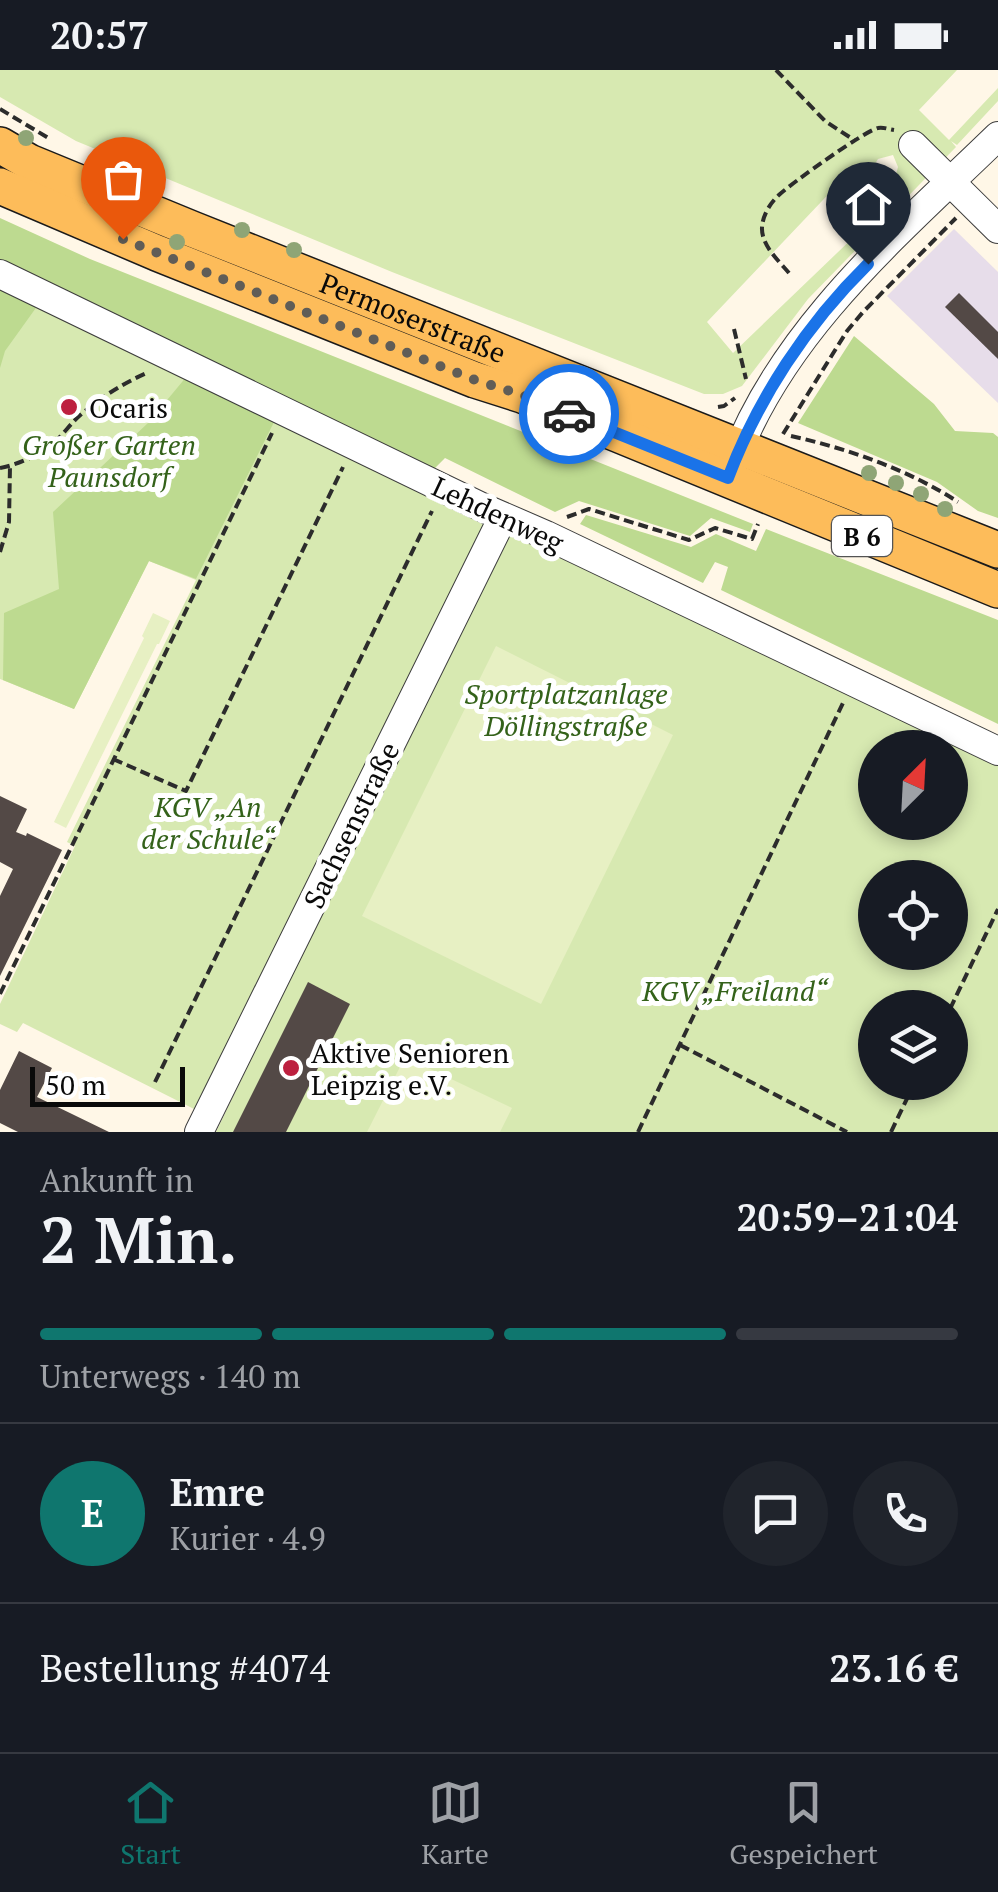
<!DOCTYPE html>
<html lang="de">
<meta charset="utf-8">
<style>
:root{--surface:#171b24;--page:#20242c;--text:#f1f3f6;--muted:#9ea1a6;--line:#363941;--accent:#0f766e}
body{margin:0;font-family:"PT Serif",serif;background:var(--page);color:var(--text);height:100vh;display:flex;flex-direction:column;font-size:38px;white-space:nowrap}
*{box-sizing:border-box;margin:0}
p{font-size:32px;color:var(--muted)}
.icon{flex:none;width:55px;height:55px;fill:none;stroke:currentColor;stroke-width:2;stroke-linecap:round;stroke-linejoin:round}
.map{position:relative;height:1062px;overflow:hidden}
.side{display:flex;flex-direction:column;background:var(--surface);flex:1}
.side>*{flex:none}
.needle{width:65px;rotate:24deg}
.controls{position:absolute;left:858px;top:660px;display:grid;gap:20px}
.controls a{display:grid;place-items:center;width:110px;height:110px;border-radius:50%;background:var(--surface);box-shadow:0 5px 15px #0003;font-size:50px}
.scale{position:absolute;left:30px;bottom:25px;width:155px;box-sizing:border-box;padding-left:10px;border:5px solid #0a0a0a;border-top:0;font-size:28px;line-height:35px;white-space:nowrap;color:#0a0a0a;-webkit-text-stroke:8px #fff;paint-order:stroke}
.pin{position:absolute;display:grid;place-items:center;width:85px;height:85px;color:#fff;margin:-102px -42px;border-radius:50% 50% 50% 0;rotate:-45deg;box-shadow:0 0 10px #0007}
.pin .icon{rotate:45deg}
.courier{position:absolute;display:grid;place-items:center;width:100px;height:100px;margin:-50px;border:8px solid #1a73e8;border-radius:50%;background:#fff;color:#222;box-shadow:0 2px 12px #0007}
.headline em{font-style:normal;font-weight:800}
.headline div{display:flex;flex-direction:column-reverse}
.headline{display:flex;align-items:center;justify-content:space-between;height:170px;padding:0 40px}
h1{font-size:65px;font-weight:800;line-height:75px}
.bar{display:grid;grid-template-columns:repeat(4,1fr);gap:15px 10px;align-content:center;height:120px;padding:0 40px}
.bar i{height:12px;border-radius:8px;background:var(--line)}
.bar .on{background:var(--accent)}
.bar p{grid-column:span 4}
.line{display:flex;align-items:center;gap:25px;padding:0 40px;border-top:2px solid var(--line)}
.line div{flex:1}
.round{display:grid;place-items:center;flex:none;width:105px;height:105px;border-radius:52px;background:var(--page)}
.status{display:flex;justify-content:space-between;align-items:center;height:70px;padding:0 50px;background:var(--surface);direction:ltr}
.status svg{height:28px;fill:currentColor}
.dock{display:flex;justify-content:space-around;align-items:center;height:140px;border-top:2px solid var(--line);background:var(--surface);font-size:28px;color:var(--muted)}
.dock a{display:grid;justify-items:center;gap:5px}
.dock .on{color:var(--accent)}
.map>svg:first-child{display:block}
.industrial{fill:#e7ddea}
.green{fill:#d7e9b1;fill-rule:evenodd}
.forest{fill:#bdda90}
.pitch{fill:#e7f0c3}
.building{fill:#534946}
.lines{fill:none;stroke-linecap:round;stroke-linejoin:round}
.minor-casing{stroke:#3d3d3d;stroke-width:30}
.major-casing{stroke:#1b1b1b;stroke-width:38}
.path{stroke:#2c2c2c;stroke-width:4;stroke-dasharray:10 5;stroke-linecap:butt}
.minor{stroke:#fff;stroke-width:28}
.major{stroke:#fdbc5a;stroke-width:35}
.tree{fill:#8fa576}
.done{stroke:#605d57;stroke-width:10;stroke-dasharray:0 18}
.route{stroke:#1a73e8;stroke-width:12}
.poi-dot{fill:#bd203f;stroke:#fff;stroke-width:4}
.labels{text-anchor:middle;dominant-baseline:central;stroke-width:10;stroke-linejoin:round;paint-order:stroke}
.shield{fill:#fff;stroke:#545454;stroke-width:2.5}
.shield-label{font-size:25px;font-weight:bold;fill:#0a0a0a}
.street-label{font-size:28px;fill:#0a0a0a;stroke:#fff}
.poi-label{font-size:28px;fill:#0a0a0a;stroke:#fff;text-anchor:start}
.park-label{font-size:28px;font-style:italic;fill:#34621a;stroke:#fff}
</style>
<div class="status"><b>20:57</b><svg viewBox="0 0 49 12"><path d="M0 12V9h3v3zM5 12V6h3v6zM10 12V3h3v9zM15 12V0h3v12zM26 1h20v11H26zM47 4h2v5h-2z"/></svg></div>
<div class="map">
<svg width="998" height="1062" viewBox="0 0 998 1062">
<rect width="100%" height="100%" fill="#fff7e7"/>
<polygon class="industrial" points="954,159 998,202 998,333 887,226"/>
<g class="green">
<path d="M0 0H957L919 40 949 70 998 18V31L957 75 951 71 956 77 808 229 742 316 723 324H704L392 202 76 71 0 27ZM893 85 898 97 888 134 733 283 707 252 841 111 857 123 878 89Z"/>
<polygon points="0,217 487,450 200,1042 23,953 17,962 0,954 0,934 75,776 67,772 196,510 149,491 74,639 0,609"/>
<path d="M505 462 998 693V1062H216ZM875 678H950V752H875ZM875 808H950V882H875ZM875 938H950V1012H875Z"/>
</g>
<g class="forest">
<polygon points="0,148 90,189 753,454 750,462 711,448 690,466 579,431 555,442 445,388 434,399 181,282 0,194"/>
<polygon points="0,217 38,235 5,281 0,298"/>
<polygon points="854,266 934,334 955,361 993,363 998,367 998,448 978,441 937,412 798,353"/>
<polygon points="187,306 275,350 196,509 149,491 74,639 3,610 4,543 59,519 53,442 148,353"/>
<polygon points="586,445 691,477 716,464 756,481 766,459 998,550 998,654 721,520 728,497 715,492 703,513 580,454"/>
</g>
<g class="pitch">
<polygon points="153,543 170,551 159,574 157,574 66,758 54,752 144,568 142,566"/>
<polygon points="496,576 673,665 541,934 362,846"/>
<polygon points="405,987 512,1038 500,1062 367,1062"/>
</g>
<g class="building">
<polygon points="959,223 998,262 998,289 945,237"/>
<polygon points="0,726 27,739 16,762 26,766 27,763 62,780 0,906 0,826 13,799 0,792"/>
<polygon points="308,912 350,934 286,1062 233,1062"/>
<polygon points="19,981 52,998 37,1027 109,1062 18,1062 0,1053 0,1020"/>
</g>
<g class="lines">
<g class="minor-casing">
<g id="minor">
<polyline points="913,75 998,159"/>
<polyline points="0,204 486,439 546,465 998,681"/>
<path d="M733 393C783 259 898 163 998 66"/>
<polyline points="199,1062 503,447"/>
</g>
</g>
<g class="major-casing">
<g id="major">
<path id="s1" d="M0 75 29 92 192 159 998 480"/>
<polyline points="0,116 157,183 475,310 522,325 998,520"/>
</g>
</g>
<g class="path">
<polyline points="776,0 825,51 854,70"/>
<polyline points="0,39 50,69"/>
<path d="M789 203C778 190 761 175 762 157 763 144 771 132 780 124 792 113 866 60 878 58 883 57 888 59 894 60"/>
<polyline points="734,259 746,309"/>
<polyline points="718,337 724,336 735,328"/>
<polyline points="783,364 847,261 863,242 956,148"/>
<path d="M791 366C849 379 909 400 958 432"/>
<path d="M0 398C18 395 43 383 56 371 63 364 70 355 77 348 98 329 123 313 149 302"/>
<polyline points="567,447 589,439 689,470 715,458 752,469 758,454"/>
<polyline points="0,482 9,452 10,396"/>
<polyline points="113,689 186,721 343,397"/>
<polyline points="0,924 272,363"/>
<polyline points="950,939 998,839"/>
<polyline points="680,975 847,1062"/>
<polyline points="155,1012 432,441"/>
<polyline points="638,1062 843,633"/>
<polyline points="891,1062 915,1012"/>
</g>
<use href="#minor" class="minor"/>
<use href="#major" class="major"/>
</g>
<g class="tree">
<circle cx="26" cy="68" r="8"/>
<circle cx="242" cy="160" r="8"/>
<circle cx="177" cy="172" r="8"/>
<circle cx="294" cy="180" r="8"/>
<circle cx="869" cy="403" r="8"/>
<circle cx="896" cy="413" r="8"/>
<circle cx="921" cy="424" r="8"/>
<circle cx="945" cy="439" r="8"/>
</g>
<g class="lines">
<polyline class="done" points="123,169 475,310 522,325 569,344"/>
<path class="route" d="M569 344 728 408C758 328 807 254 868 194"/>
</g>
<g class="poi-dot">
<circle cx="69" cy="337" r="10"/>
<circle cx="291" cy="998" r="10"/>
</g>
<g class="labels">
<rect class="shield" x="832" y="446" width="60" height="40" rx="8"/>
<g class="shield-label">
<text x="862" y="466">B 6</text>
</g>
<g class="street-label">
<text stroke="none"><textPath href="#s1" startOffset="448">Permoserstraße</textPath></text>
<text transform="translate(498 444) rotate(25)">Lehdenweg</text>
<text transform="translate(351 755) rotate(-64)">Sachsenstraße</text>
</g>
<g class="poi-label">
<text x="89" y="337">Ocaris</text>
<text x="311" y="982">Aktive Senioren<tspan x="311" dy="32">Leipzig e.V.</tspan></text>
</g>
<g class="park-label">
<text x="109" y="374">Großer Garten<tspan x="109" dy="32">Paunsdorf</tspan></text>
<text x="566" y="623">Sportplatzanlage<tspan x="566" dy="32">Döllingstraße</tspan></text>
<text x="208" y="736">KGV „An<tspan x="208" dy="32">der Schule“</tspan></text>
<text x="735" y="920">KGV „Freiland“</text>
</g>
</g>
</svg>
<div class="controls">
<a><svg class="needle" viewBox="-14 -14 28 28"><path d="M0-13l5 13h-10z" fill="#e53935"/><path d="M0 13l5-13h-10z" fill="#9ea1a6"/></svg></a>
<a><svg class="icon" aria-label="locate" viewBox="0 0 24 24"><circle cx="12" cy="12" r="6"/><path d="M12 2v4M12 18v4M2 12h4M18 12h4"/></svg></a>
<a><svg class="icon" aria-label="layers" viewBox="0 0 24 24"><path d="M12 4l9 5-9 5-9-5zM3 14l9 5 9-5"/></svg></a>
</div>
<div class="scale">50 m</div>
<div class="pin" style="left:123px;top:169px;background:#ea580c"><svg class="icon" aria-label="bag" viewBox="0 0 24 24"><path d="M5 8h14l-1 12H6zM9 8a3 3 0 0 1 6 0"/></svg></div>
<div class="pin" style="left:868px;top:194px;background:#1f2937"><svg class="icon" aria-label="home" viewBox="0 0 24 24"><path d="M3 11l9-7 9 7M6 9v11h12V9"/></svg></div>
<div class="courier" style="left:569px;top:344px"><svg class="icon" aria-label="car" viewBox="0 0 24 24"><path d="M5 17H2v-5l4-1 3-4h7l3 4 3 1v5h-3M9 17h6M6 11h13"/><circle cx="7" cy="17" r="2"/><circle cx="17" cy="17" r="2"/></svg></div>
</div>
<section class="side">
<div class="headline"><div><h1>2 Min.</h1><p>Ankunft in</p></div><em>20:59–21:04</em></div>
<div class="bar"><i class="on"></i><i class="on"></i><i class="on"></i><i></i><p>Unterwegs · 140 m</p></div>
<div class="line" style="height:180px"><b class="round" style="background:var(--accent);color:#fff">E</b><div><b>Emre</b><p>Kurier · 4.9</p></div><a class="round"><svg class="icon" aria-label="chat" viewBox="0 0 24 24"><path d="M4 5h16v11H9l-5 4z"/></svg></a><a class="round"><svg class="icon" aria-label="phone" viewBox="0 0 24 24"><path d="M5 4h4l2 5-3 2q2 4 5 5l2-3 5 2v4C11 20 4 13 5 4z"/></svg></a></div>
<div class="line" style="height:130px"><div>Bestellung #4074</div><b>23.16 €</b></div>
</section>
<nav class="dock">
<a class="on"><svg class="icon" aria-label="home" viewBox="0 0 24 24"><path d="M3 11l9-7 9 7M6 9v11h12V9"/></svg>Start</a>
<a><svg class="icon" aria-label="map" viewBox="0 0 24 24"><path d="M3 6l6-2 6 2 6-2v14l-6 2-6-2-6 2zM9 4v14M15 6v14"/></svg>Karte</a>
<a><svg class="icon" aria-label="saved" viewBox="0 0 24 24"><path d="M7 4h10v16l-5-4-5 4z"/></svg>Gespeichert</a>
</nav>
